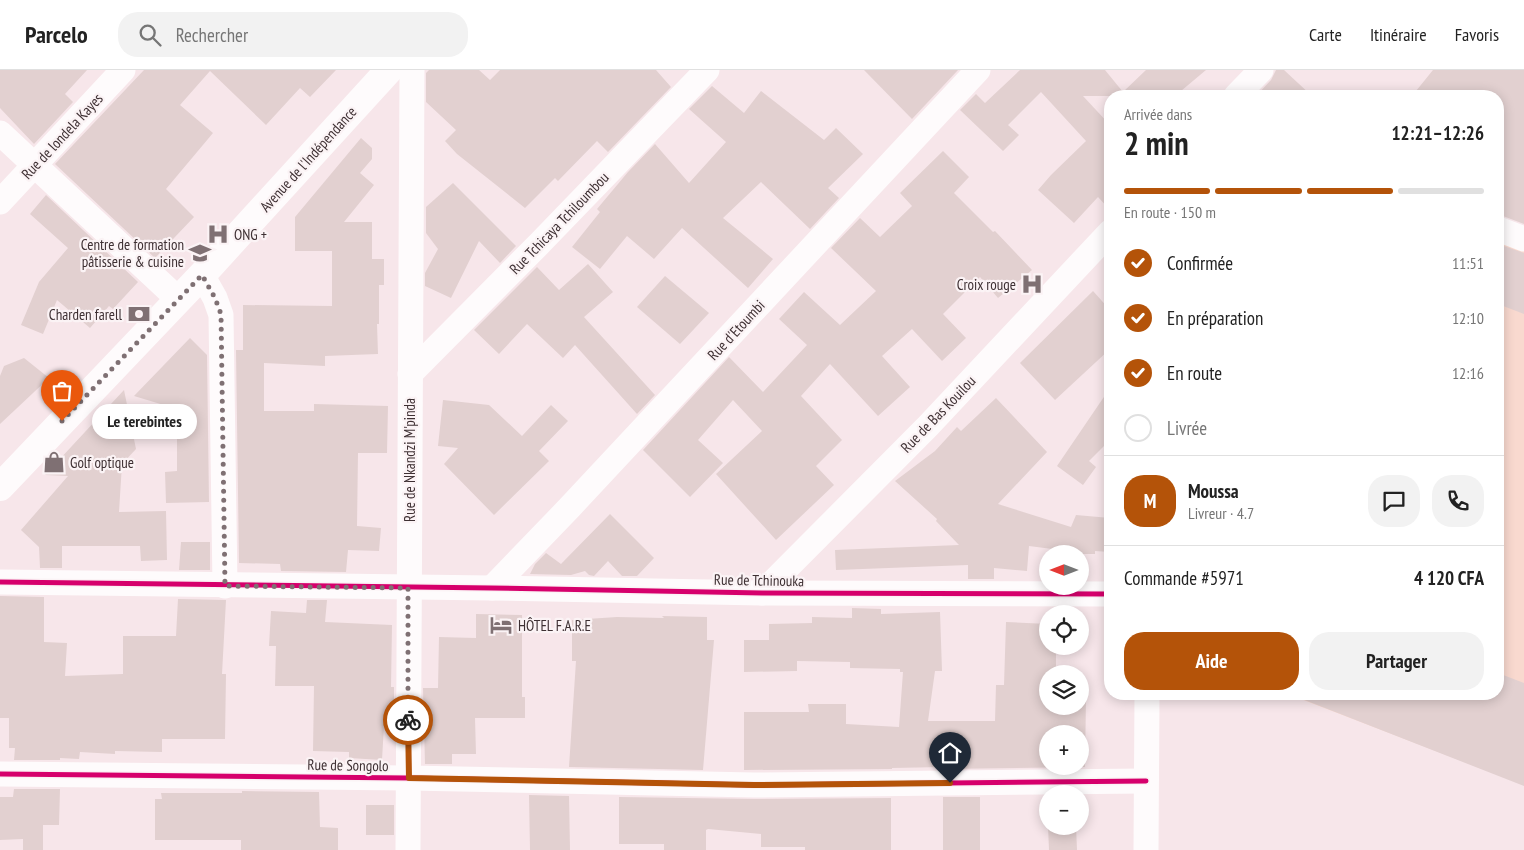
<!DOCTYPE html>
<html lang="fr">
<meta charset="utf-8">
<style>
:root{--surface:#fff;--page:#f2f2f2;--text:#222;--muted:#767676;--line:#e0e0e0;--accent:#b45309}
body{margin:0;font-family:"PT Sans Narrow",sans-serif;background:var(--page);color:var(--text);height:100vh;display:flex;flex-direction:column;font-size:19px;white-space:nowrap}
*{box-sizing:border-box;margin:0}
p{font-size:16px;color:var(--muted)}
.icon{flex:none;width:28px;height:28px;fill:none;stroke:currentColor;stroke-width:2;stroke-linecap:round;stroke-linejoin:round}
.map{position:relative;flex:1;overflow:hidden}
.drawer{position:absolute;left:1104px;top:20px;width:400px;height:610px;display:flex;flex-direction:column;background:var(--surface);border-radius:20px;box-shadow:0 2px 12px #0003}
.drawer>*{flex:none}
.needle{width:32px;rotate:270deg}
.buttons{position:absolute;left:1039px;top:475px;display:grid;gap:10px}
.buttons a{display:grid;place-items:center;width:50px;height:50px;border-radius:50%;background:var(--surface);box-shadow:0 2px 12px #0003;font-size:25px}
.pin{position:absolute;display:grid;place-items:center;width:42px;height:42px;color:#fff;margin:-51px -21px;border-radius:50% 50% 50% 0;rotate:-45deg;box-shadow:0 0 5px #0007}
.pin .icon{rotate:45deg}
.courier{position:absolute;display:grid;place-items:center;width:50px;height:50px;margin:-25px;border:4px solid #b45309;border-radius:50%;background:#fff;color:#222;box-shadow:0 1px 6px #0007}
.bubble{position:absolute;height:35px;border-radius:18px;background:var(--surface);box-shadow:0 2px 12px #0003;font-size:16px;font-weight:600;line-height:35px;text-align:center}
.headline em{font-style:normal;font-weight:600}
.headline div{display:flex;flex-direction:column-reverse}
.headline{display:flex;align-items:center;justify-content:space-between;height:85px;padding:0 20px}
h1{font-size:32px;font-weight:600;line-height:38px}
.bar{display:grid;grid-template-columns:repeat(4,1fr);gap:8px 5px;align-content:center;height:60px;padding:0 20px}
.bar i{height:6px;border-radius:4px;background:var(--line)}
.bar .on{background:var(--accent)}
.bar p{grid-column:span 4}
.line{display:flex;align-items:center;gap:12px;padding:0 20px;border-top:1px solid var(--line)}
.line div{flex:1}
.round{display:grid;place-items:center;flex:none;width:52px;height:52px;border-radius:20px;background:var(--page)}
ol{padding:0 20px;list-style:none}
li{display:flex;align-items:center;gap:15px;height:55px}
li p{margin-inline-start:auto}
li .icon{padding:5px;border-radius:50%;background:var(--accent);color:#fff;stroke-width:4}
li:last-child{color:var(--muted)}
li i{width:28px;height:28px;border:2px solid var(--line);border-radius:50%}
.primary-button{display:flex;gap:10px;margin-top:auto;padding:10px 20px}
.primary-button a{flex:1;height:58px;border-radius:20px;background:var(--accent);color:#fff;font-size:20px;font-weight:600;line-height:58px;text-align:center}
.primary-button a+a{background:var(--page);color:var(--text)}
header{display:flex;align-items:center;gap:30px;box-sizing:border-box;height:70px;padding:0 25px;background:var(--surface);border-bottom:1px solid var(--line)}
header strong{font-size:24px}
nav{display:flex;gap:28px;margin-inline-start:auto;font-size:18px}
.search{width:350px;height:45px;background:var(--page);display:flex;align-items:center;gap:12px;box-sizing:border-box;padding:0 18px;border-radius:20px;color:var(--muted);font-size:19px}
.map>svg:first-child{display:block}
.green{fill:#f9d9cf}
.building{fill:#e2d0d0;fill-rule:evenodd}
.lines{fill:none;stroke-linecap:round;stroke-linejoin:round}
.minor{stroke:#fefbfc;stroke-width:25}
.tertiary{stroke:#fefbfc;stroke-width:28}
.cycleway-casing{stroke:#fbf3f5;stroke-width:8}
.cycleway{stroke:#d6006c;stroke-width:5}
.done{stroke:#7f7073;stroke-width:5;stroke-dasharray:0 9}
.route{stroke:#b45309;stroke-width:6}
.labels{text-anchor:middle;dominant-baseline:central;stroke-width:4.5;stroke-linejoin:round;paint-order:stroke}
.street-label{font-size:15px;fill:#3e3033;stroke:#fbf3f5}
.poi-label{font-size:15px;fill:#3e3033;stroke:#fbf3f5;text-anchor:start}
</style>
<header>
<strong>Parcelo</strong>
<div class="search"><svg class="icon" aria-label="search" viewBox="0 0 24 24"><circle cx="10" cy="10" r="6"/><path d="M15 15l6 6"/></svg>Rechercher</div>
<nav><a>Carte</a><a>Itinéraire</a><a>Favoris</a></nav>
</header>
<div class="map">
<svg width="1524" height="780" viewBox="0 0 1524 780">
<rect width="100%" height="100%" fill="#f7e6ea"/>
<polygon class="green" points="1498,168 1524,178 1524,715 1288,624 1498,624"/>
<g class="building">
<polygon points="0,0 87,0 65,24 73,32 34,74 0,38"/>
<polygon points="144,0 336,0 310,27 300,18 266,55 210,1 180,35 213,63 166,119 194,147 155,188 55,94"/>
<polygon points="429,0 479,0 490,10 500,0 656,0 671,17 608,82 597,71 558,111 555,108 525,138 457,84 445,71 456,60 426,32 426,3"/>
<polygon points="864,0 958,0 912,49"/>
<polygon points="1020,0 1105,0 1123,22 1146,0 1206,0 1175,26 1083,26 1110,55 1110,140 1098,127 1074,153 1038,120 1051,105 1086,71 1041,22 1008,55 1019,65 1003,81 960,40 976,24 985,33"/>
<polygon points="1276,0 1284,0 1312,26 1256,26 1271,10"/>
<polygon points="1433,0 1524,0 1524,154 1503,146 1498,145 1498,26 1412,26"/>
<polygon points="712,16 744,43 761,21 824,70 836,58 863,84 828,118 839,128 810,159 761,112 723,148 773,189 748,218 682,158 654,189 627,166 600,199 572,177 600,142 597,139 628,102 655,74 689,113 726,72 689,39"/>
<polygon points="361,68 372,78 372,89 360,103 374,115 344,152 372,152 372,189 384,189 384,215 379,215 379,254 377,254 378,284 325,286 325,296 264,293 264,341 314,341 314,334 388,336 387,383 358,383 357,456 381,458 379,481 348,480 346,502 281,501 280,494 239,493 236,280 243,280 243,235 332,236 332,181 295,181 295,147"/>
<polygon points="943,81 969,107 954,123 993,162 995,161 1032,200 998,228 980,207 943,244 966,268 942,291 912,259 882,286 910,317 878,346 830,294 801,326 842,370 816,396 834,415 776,470 716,404 762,361 733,330 698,370 723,393 690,427 643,380 729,287 763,322 807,275 779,249 804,222 840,255 876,221 831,178 860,148 880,167 912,136 900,123"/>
<polygon points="453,113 516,176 500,193 479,171 451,228 425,216 425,203 438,179 426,163 426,137"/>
<polygon points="46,125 138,212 113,239 109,236 90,258 57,230 43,264 21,255 39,212 68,178 30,144"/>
<polygon points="1498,174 1524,183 1524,244 1498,234"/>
<polygon points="588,194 613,222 584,247 655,325 637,344 575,275 563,288 527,254 499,284 474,260 537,197 559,220"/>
<polygon points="665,206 709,243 680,274 637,237"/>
<polygon points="1093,221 1110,240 1110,279 1055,330 1020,293"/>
<polygon points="190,268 207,285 209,432 166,433 165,402 177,401 177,339 134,326"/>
<polygon points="24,288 49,308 0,354 0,306 4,296"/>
<polygon points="1110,318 1110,370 1089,391 1096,397 1083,415 1057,396"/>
<polygon points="124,320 136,379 122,394 119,442 166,441 167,490 141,491 140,476 62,476 62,498 40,498 39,477 21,460 68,406 45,405"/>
<polygon points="996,328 1047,382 998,434 1071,457 1076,445 1110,448 1110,482 1095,481 1095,484 1068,484 1068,481 1029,476 1027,501 994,498 994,509 968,509 968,495 836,500 835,480 959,475 936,451 937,449 895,411 935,381 957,357 961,361"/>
<polygon points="443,330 489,335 522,366 551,335 568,351 539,381 549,391 494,445 444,394 458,378 438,376"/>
<polygon points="610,444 654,488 637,506 622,506 608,491 594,506 589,505 585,501 571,505 530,504 535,494 546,483 561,494"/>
<polygon points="181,472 210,472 210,500 179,500"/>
<polygon points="0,526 44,527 44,572 67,573 65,606 123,604 123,566 176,566 178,529 226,530 222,604 226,604 225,669 162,669 162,682 115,681 115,684 80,682 79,689 60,688 60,690 14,690 15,678 9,678 9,648 0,648"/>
<polygon points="307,530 327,530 325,552 392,555 391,617 394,617 394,654 384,655 382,690 349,688 349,682 313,681 314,616 275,616 276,576 269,576 271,541 306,543"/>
<path d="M852 538 881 539V544L940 542 942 601H935L928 651H995L996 615H1004L1006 552 1048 554V576H1056V604H1048V636H1080V626L1086 627 1085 697 943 699V697L892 698V699L744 700V642H809L808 634H846V654L899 657 903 602H900V599L850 598V592L797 591V601L744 602V570H769V554L812 553V547L852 548ZM1048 664H1080V696H1048Z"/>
<polygon points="476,544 522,545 522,627 525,627 525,648 475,648 476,684 452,684 452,694 425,694 423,618 438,618 439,567 476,568"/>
<polygon points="662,546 707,547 707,570 714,570 703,700 569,697 576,591 572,591 572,550 617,547 664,548"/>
<polygon points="1498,603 1524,613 1524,716 1292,625 1292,624 1498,624"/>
<polygon points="14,719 60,719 59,755 43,755 43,780 23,780 23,769 0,770 0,727 13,727"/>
<polygon points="242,721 319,722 320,757 338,758 338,780 241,780 241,770 155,770 155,729 162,729 161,723 242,723"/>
<polygon points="529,725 569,726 570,780 530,780"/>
<polygon points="619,727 754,729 891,728 891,780 805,780 805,777 761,777 761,764 708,759 706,760 706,780 664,780 664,774 619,774"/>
<rect x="943" y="727" width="37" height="53"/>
<rect x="366" y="735" width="28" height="30"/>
<polygon points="1048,756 1076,756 1077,780 1049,780"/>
</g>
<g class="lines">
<g class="minor">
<polyline points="1236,26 1261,0"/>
<polyline points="0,63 178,229"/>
<polyline points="0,132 123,0"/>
<polyline points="1498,159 1524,169"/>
<polyline points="202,205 215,228 221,245 225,516"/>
<polyline points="410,304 539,174 707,0"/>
<polyline points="0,512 492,518 762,523 1110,524"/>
<polyline points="492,518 570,437 978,0"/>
<polyline points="762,523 928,356 1110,162"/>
<polyline points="0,704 409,708 754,715 1146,711"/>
<polyline points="408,780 412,0"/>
<polyline points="1146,780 1147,624"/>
</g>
<polyline class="tertiary" points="0,417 202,205 389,0"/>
<g class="cycleway-casing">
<g id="cycleway">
<polyline points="0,512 492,518 762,523 1110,524"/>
<polyline points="0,704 409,708 754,715 1146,711"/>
</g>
</g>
<use href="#cycleway" class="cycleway"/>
</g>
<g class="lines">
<polyline class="done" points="62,351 202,205 215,228 221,244 225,516 408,518 408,650"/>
<polyline class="route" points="408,650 409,708 754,715 950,713"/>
</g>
<defs>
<g id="hospital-bare" transform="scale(1.725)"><path d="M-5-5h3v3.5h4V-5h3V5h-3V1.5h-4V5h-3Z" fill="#7f7073" stroke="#fbf3f5" stroke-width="2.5" paint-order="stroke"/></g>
<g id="school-bare" transform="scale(1.725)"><path d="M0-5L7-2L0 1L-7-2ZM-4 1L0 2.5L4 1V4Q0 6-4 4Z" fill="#7f7073" stroke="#fbf3f5" stroke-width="2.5" paint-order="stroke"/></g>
<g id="bank-bare" transform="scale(1.725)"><path d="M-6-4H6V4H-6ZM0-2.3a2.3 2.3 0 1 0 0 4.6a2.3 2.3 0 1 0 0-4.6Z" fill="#7f7073" stroke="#fbf3f5" stroke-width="2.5" paint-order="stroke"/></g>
<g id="shop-bare" transform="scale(1.725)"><path d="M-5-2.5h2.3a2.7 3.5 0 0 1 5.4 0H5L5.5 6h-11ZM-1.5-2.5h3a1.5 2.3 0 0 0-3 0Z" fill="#7f7073" stroke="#fbf3f5" stroke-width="2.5" paint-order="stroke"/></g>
<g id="hotel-bare" transform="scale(1.725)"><path d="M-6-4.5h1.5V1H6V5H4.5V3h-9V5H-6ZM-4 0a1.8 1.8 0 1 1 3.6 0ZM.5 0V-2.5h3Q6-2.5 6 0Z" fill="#7f7073" stroke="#fbf3f5" stroke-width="2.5" paint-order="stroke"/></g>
</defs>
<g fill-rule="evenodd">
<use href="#hospital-bare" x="218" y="164"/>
<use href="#school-bare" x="200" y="183"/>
<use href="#hospital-bare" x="1032" y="214"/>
<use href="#bank-bare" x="139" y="244"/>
<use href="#shop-bare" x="54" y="392"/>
<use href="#hotel-bare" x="501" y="555"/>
</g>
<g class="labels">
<g class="street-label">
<text transform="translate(62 66) rotate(-47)">Rue de londela Kayes</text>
<text transform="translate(308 89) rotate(-48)">Avenue de l'Indépendance</text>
<text transform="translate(559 153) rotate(-46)">Rue Tchicaya Tchiloumbou</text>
<text transform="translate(736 260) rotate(-47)">Rue d'Etoumbi</text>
<text transform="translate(938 344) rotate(-46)">Rue de Bas Kouilou</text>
<text transform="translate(409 390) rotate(-90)">Rue de Nkandzi M'pinda</text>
<text transform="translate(759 510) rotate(1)">Rue de Tchinouka</text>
<text transform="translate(348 695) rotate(1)">Rue de Songolo</text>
</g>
<g class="poi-label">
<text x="234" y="164">ONG +</text>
<text x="184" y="174" text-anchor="end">Centre de formation<tspan x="184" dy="17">pâtisserie &amp; cuisine</tspan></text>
<text x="1016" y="214" text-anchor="end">Croix rouge</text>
<text x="122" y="244" text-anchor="end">Charden farell</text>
<text x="70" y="392">Golf optique</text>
<text x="518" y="555">HÔTEL F.A.R.E</text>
</g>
</g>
</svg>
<div class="buttons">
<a><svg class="needle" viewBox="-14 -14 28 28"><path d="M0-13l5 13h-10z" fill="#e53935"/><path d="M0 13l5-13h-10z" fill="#767676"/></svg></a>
<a><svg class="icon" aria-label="locate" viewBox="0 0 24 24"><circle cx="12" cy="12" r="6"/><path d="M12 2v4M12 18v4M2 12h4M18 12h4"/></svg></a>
<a><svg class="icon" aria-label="layers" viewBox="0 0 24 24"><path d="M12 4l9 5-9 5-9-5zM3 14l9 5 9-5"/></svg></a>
<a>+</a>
<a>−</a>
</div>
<div class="pin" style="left:62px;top:351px;background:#ea580c"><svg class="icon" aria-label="bag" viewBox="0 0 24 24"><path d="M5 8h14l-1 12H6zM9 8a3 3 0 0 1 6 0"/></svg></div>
<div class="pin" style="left:950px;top:713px;background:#1f2937"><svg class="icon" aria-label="home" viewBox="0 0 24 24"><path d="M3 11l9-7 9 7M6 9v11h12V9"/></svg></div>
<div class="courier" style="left:408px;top:650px"><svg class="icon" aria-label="bike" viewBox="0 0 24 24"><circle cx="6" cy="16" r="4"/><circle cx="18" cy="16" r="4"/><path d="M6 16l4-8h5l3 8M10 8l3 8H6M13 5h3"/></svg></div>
<div class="bubble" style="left:92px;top:334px;width:105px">Le terebintes</div>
<section class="drawer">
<div class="headline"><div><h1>2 min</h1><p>Arrivée dans</p></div><em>12:21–12:26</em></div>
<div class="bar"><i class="on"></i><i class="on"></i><i class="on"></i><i></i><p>En route · 150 m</p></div>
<ol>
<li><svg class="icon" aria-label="check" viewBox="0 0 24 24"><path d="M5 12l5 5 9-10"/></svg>Confirmée<p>11:51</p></li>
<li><svg class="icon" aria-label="check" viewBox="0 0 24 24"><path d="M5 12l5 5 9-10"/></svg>En préparation<p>12:10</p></li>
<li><svg class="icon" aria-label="check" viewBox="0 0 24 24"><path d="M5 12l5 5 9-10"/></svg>En route<p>12:16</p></li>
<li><i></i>Livrée</li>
</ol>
<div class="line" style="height:90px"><b class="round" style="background:var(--accent);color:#fff">M</b><div><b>Moussa</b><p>Livreur · 4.7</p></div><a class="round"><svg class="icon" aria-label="chat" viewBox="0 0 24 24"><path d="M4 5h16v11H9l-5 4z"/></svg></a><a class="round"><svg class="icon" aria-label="phone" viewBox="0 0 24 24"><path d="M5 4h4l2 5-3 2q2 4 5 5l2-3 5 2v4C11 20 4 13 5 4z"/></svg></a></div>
<div class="line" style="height:65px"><div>Commande #5971</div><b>4 120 CFA</b></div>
<div class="primary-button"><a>Aide</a><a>Partager</a></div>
</section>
</div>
